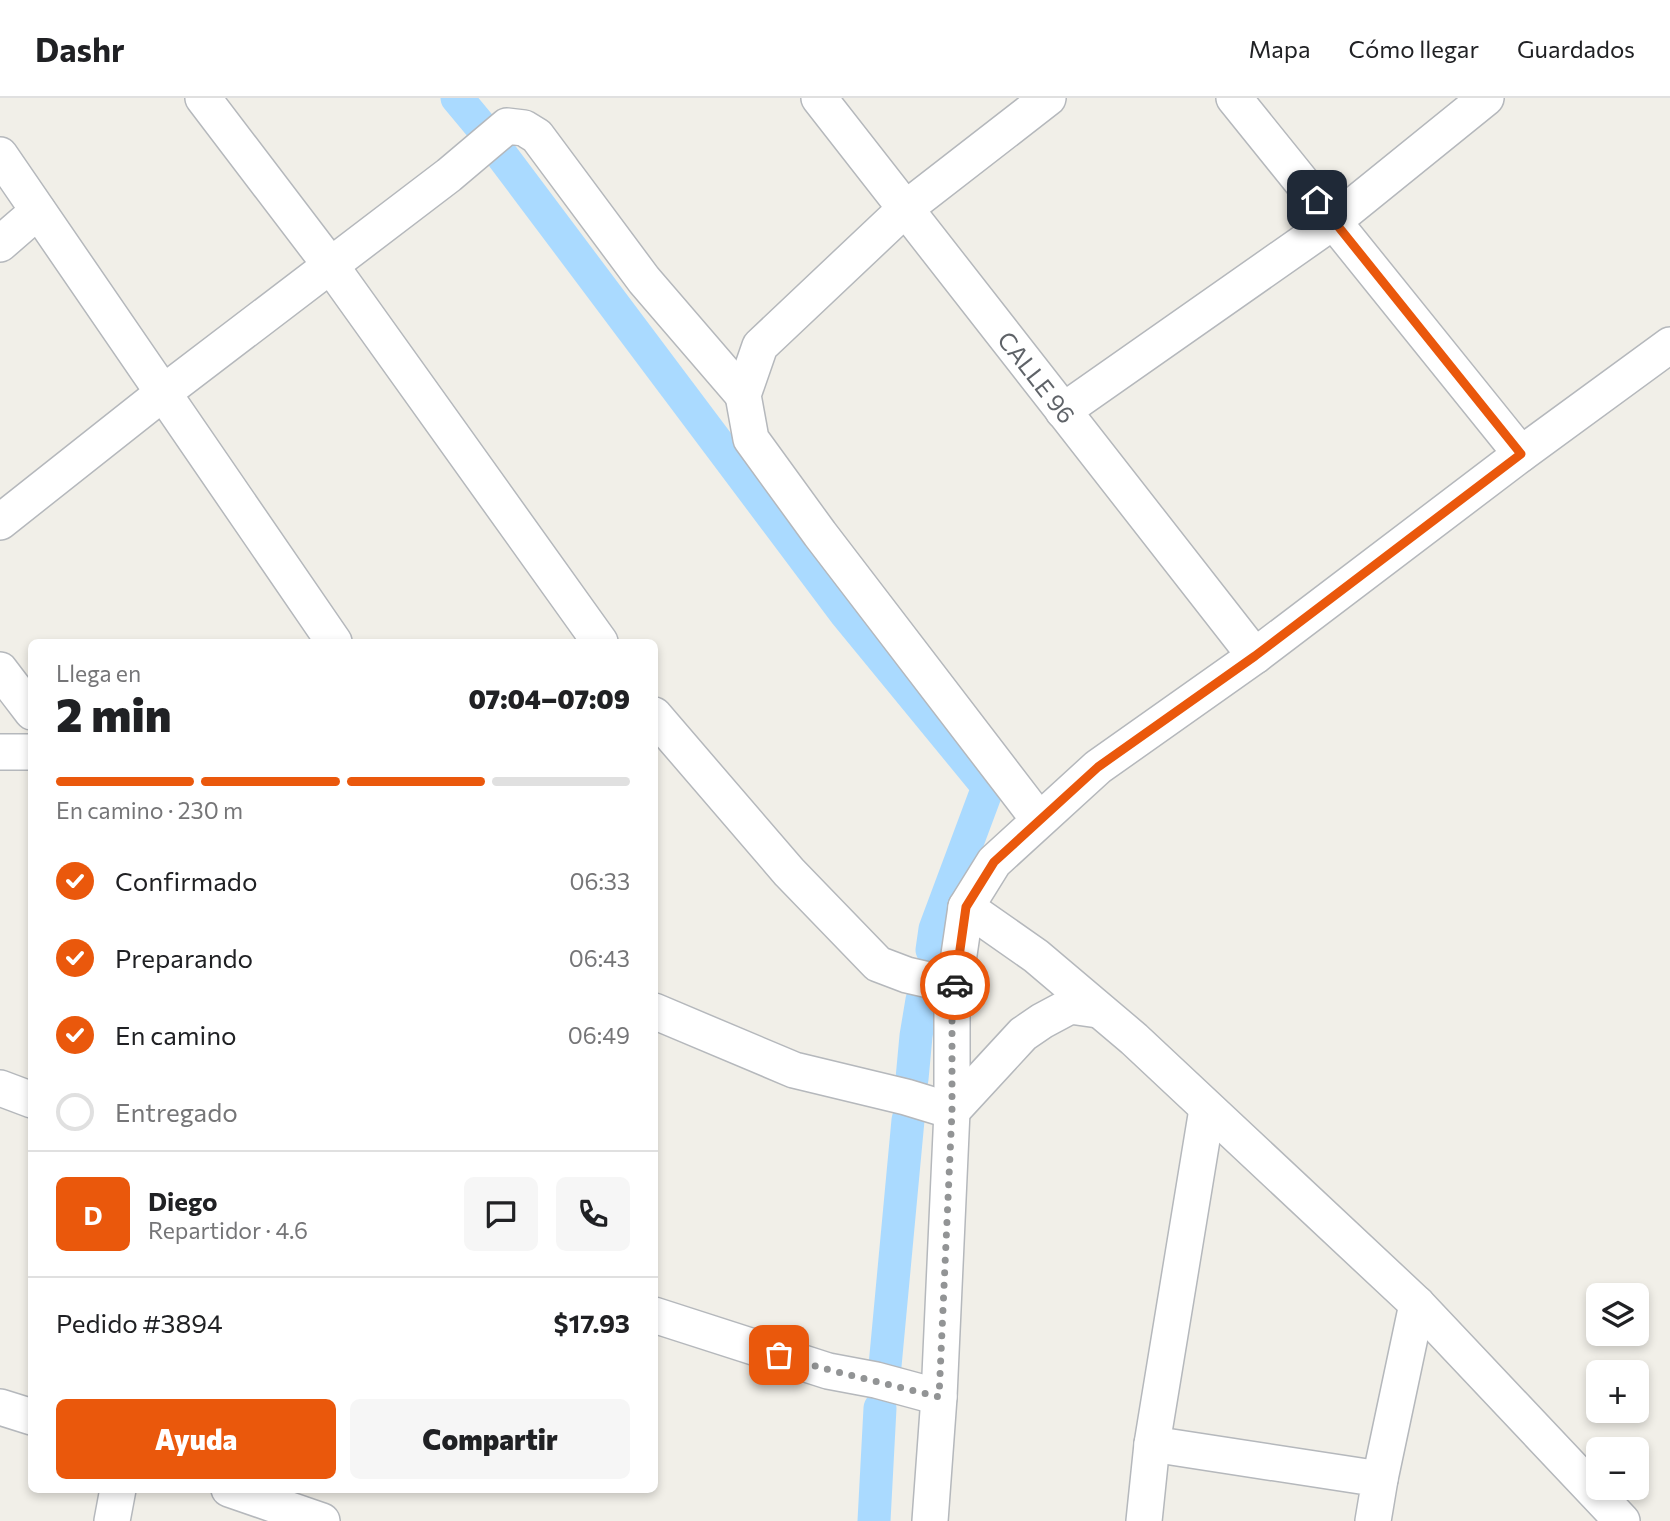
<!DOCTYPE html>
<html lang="es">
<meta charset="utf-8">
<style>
:root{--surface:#fff;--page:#f6f6f6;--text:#202124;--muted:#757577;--line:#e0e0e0;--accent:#ea580c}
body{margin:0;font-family:Commissioner,sans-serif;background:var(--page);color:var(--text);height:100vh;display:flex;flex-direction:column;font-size:26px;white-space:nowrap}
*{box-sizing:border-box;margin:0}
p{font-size:23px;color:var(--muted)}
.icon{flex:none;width:38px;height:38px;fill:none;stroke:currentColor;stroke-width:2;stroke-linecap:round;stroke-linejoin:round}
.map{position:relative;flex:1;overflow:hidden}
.details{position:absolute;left:28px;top:541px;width:630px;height:854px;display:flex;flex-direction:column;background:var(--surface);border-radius:10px;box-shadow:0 4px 10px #0003}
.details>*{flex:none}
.tools{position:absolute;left:1586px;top:1185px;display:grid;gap:14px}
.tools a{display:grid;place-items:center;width:63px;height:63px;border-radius:10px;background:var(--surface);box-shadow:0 4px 10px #0003;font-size:35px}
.pin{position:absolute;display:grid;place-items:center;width:60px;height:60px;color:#fff;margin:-30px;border-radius:14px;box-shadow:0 4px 10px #0006}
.courier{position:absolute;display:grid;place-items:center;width:70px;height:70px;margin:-35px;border:5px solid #ea580c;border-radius:50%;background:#fff;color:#222;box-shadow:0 2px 9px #0007}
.summary em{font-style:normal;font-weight:800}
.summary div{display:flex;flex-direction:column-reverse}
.summary{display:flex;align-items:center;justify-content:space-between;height:119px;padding:0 28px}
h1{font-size:46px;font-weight:800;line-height:52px}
.bar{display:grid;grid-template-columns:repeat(4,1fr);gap:10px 7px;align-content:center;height:84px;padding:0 28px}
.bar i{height:9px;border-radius:5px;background:var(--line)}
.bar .selected{background:var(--accent)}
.bar p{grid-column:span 4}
.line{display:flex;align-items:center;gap:18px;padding:0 28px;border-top:2px solid var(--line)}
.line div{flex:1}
.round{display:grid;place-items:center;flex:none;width:74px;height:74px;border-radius:10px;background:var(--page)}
ol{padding:0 28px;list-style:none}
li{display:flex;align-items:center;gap:21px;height:77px}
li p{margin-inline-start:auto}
li .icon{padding:7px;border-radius:50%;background:var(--accent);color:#fff;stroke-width:4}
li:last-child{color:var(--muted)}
li i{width:38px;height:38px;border:4px solid var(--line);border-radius:50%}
.primary-button{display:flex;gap:14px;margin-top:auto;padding:14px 28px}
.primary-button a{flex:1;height:80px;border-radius:10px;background:var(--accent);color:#fff;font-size:28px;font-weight:800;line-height:80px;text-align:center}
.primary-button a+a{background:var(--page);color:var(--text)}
header{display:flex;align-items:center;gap:42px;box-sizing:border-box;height:98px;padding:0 35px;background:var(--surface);border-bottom:2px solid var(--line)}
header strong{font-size:33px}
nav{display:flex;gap:38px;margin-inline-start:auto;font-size:24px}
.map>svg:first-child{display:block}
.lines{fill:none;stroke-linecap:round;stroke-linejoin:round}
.canal{stroke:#aadaff;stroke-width:33}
.minor-casing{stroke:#b5b8bc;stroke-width:38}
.minor{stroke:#fff;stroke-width:35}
.done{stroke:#929495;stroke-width:7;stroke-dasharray:0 12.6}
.route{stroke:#ea580c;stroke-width:9}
.labels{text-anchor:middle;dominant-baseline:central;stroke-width:5;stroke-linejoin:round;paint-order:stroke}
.street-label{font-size:24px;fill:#5f6368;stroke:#fff}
</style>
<header>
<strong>Dashr</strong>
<nav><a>Mapa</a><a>Cómo llegar</a><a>Guardados</a></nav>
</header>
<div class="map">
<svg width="1670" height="1423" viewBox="0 0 1670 1423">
<rect width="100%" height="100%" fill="#f1efe8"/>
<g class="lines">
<g class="canal">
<polyline points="457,0 482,30"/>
<polyline points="503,59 846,516 988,689 935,831 932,852"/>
<polyline points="912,981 916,938 922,902"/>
<polyline points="885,1268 908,1022"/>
<polyline points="874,1423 880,1310"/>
</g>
<g class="minor-casing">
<g id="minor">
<polyline points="203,0 331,168 600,544"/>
<polyline points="819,0 1255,558"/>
<polyline points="1234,0 1521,356"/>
<polyline points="0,57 334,544"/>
<polyline points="0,146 38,113"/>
<polyline points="1063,313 1334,123 1486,0"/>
<polyline points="0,424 163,295 449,77 507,28 524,30 537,38 644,182 743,297"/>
<polyline points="0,572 32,614"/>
<polyline points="654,617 789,774 878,866 907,877 955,888"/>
<polyline points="0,654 32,654"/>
<polyline points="1039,722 820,436 751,341 743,297 760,248 905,111 1048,0"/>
<polyline points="966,809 1036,858 1134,941 1417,1206 1622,1423"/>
<polyline points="654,913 794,972 906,999 952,1013 1023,936 1042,923 1070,908 1098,912"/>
<polyline points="0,990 32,1002"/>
<polyline points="654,1217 828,1273 876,1282 939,1299"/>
<polyline points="0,1309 32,1319"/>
<polyline points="1152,1346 1380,1381 1373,1423"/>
<polyline points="1380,1381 1417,1206"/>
<polyline points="229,1391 322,1423"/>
<polyline points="112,1423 118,1391"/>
<polyline points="930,1423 939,1299 952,1013 952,904 966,809 994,764 1098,669 1255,558 1521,356 1670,247"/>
<polyline points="1144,1423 1152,1346 1207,1011"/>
</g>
</g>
<use href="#minor" class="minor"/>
</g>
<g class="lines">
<path class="done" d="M779 1257C831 1274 885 1285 939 1299L952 1013V904L955 887"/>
<polyline class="route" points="955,887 966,809 994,764 1098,669 1255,558 1521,356 1317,102"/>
</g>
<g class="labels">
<g class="street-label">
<text transform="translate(1037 279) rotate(52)">CALLE 96</text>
</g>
</g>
</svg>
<div class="tools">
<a><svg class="icon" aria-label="layers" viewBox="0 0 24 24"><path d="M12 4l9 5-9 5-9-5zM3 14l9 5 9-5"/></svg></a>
<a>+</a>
<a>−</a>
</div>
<div class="pin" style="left:779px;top:1257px;background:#ea580c"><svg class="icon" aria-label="bag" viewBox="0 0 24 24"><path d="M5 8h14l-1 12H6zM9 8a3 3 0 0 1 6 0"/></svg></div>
<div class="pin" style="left:1317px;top:102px;background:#1f2937"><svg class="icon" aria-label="home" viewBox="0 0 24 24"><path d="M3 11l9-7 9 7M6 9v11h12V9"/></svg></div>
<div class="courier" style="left:955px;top:887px"><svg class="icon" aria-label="car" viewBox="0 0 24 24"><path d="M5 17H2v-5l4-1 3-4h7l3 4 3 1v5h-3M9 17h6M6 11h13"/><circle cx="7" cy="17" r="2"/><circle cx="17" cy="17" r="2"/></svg></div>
<section class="details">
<div class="summary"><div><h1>2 min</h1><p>Llega en</p></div><em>07:04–07:09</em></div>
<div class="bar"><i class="selected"></i><i class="selected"></i><i class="selected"></i><i></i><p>En camino · 230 m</p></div>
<ol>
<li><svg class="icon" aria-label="check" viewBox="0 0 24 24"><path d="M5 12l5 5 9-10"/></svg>Confirmado<p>06:33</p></li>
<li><svg class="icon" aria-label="check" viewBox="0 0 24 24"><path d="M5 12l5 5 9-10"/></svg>Preparando<p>06:43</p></li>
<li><svg class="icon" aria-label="check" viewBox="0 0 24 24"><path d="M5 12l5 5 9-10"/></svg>En camino<p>06:49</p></li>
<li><i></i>Entregado</li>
</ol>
<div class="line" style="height:126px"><b class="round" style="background:var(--accent);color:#fff">D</b><div><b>Diego</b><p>Repartidor · 4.6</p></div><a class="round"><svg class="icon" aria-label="chat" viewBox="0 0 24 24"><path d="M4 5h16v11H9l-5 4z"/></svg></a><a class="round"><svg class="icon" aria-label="phone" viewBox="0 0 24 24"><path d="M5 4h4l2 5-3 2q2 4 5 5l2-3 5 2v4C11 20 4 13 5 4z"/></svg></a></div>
<div class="line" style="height:91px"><div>Pedido #3894</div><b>$17.93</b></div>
<div class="primary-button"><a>Ayuda</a><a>Compartir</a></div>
</section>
</div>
